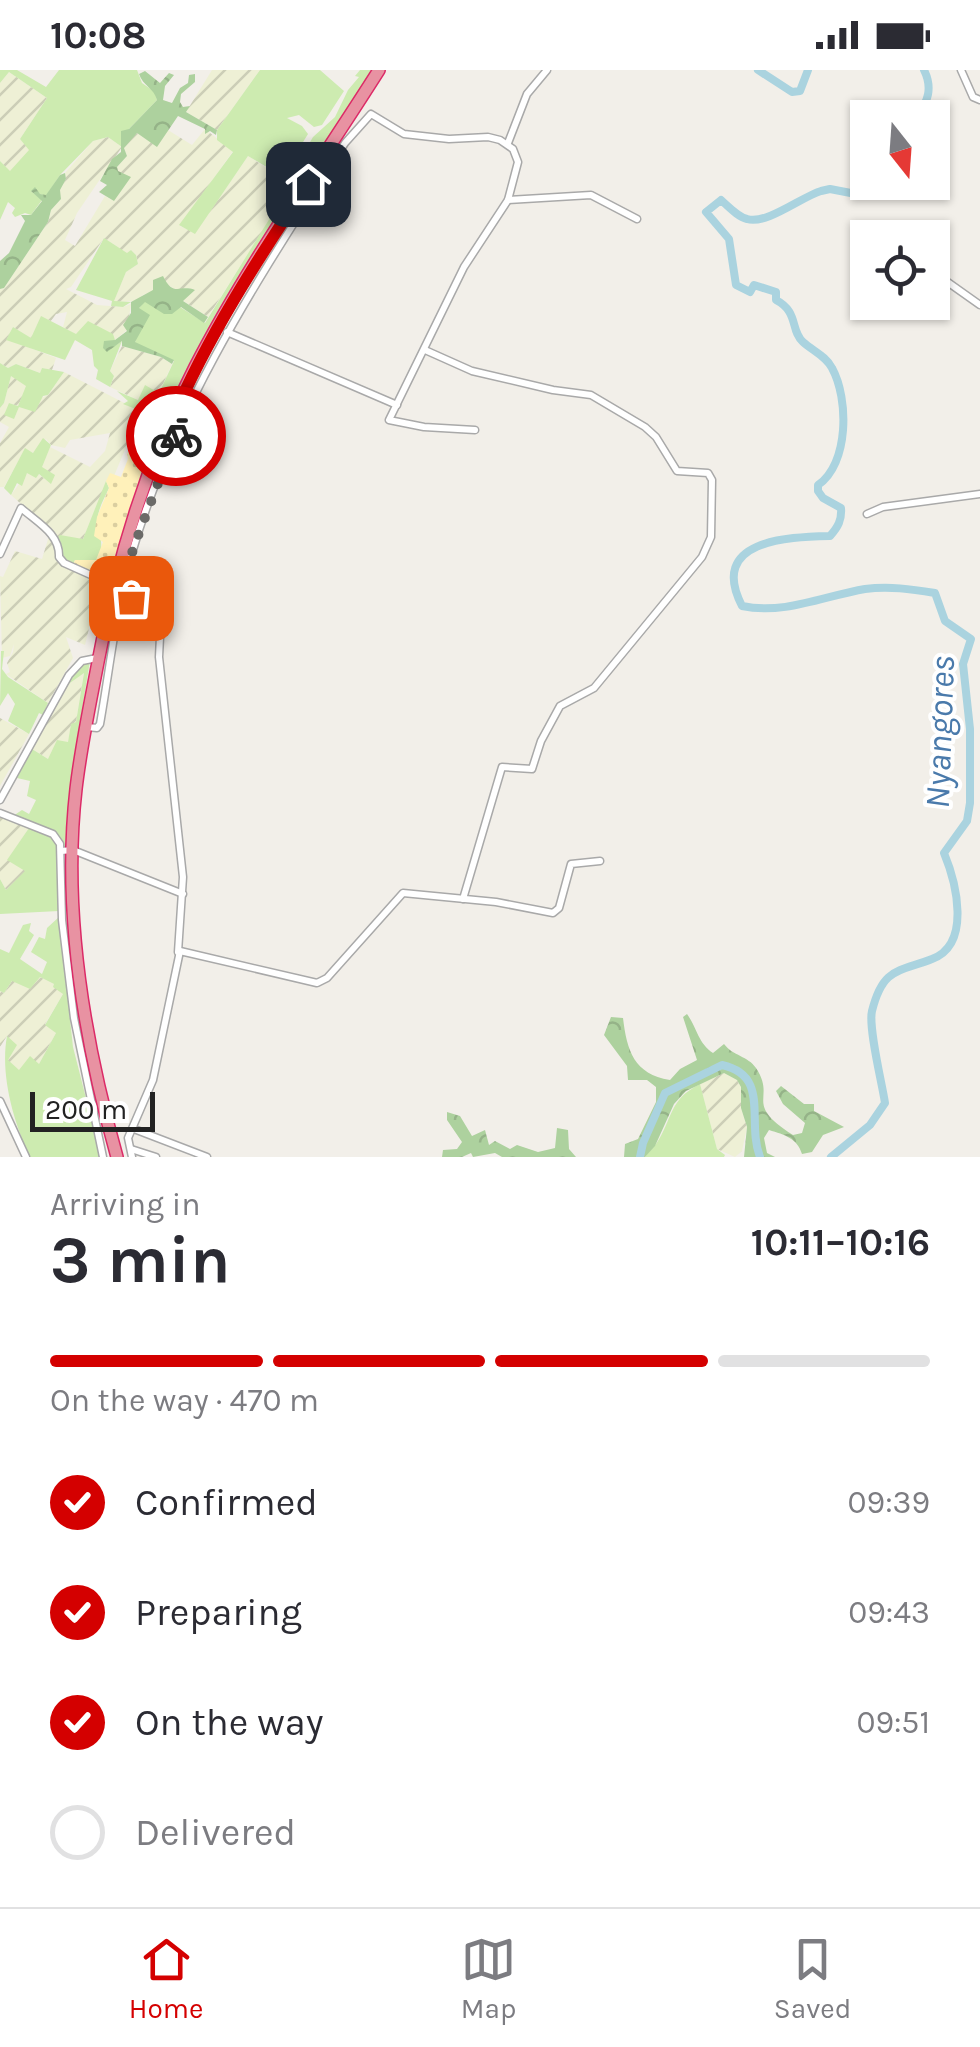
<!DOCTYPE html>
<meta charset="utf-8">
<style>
:root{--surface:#fff;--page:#f7f7f7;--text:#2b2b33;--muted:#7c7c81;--line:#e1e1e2;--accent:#d40000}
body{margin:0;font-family:Karla,sans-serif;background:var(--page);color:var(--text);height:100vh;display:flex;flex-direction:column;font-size:38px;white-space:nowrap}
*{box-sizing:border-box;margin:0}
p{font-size:32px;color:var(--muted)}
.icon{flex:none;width:55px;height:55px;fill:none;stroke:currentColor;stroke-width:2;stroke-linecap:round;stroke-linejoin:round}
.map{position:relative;height:1087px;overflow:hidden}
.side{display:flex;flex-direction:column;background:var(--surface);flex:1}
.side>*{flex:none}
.needle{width:65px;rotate:163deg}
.tools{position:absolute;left:850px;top:30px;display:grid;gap:20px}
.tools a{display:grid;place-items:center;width:100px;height:100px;border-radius:0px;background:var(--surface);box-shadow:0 2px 8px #0004;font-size:50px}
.scale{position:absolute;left:30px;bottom:25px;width:125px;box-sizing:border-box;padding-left:10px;border:5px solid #222;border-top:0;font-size:28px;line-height:35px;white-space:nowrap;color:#222;-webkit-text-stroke:8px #fff;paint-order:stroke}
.pin{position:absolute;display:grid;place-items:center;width:85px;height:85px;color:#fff;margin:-42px;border-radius:20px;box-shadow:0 5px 15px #0006}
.courier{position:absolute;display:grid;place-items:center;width:100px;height:100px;margin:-50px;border:8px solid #d40000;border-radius:50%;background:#fff;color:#222;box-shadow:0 2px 12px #0007}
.overview em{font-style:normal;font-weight:700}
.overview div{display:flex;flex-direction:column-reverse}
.overview{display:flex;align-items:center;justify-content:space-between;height:170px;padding:0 50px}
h1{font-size:65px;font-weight:700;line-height:75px}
.bar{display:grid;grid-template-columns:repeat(4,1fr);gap:15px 10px;align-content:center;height:120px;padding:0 50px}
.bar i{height:12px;border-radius:8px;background:var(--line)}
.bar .current{background:var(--accent)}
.bar p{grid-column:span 4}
ol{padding:0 50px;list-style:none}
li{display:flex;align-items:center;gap:30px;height:110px}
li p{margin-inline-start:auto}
li .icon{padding:10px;border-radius:50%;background:var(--accent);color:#fff;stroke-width:4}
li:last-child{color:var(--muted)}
li i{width:55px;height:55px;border:5px solid var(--line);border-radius:50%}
.status{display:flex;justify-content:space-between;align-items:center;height:70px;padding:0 50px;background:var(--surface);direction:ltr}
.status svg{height:28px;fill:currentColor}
.tabs{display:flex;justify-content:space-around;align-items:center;height:140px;border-top:2px solid var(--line);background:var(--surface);font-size:28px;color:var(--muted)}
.tabs a{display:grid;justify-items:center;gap:5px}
.tabs .current{color:var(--accent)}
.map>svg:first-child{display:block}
.farmland{fill:url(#farmland-furrows)}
.grass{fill:#cdebb0}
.forest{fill:url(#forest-crowns)}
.sand{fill:url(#sand-dots)}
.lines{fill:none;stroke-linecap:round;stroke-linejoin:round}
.river{stroke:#aad3df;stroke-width:8}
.minor-casing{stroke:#a9a9a9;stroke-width:9}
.highway-casing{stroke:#dc2a67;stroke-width:14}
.minor{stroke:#fff;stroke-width:6}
.highway{stroke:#e892a2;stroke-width:11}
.done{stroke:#6b6a68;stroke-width:10;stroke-dasharray:0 18}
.route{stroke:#d40000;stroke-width:12}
.labels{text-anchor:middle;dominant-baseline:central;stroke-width:8;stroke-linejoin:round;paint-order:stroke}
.water-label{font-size:35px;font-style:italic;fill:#4a7aab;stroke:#fff}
</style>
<div class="status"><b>10:08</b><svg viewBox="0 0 49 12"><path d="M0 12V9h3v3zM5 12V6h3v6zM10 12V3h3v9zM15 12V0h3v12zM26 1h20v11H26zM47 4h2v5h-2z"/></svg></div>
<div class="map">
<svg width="980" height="1087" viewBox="0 0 980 1087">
<defs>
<pattern id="farmland-furrows" width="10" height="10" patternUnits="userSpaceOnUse" patternTransform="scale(2.5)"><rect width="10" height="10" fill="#eef0d5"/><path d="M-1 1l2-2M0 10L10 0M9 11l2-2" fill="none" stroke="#ccceb7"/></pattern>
<pattern id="forest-crowns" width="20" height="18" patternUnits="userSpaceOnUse" patternTransform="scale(2.5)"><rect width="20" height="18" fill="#add19e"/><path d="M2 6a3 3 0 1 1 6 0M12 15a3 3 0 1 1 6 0" fill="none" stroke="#95b388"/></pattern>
<pattern id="sand-dots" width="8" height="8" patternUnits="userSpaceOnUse" patternTransform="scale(2.5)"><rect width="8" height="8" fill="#fff1ba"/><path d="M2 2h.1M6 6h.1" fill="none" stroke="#dacea0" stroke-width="1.8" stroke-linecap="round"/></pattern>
</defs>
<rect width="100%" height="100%" fill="#f2efe9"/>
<g class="farmland">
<polygon points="212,0 260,0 217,60 186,42"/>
<polygon points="9,2 47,28 20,69 30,80 10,102 0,91 0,13"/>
<polygon points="205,59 233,81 180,156 195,163 248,86 292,114 208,247 182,230 190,218 178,221 168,215 143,225 137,231 113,232 126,202 138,194 136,185 131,180 127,184 104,168 71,217 66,219 97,235 123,237 131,234 127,260 115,270 86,257 76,265 63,257 67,242 56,244 51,251 41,247 31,269 13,257 7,269 56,288 52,300 42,298 40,303 16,294 8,298 0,293 0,219 4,218 48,152 51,140 61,129 59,120 66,109 65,103 93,71 108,67 122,77 77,143 65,170 75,176 105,126 114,131 117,97 127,86 124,78 128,70 137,63 157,76 168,60 192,75"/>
<polygon points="122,276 161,287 172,294 159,323 138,330 110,317 114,306 110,301"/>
<polygon points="64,302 138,340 137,351 114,406 110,404 83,469 58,467 11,425 27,403 38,404 51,413 41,397 50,377 90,397 105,381 110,363 70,370 65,378 51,375 46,369 33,383 25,379 4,417 0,417 0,373 9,357 0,352 0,338 4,333 11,305 27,316 18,336 9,333 14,348 19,337 48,325"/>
<polygon points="49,466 57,475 56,487 58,492 98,513 99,518 85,575 66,567 73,588 48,633 6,604 10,602 7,593 13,582 14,574 10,586 2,588 0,506 3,507 15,481 42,489"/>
<polygon points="84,602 76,652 71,655 68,673 48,689 32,679 67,615"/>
<polygon points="0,648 29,664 0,716"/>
<polygon points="0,745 29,758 8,790 26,801 6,820 0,809"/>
<polygon points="40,907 54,914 63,924 45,954 56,963 39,994 19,1001 7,990 7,966 0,977 0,921 4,923 12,911"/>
<polygon points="724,1003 737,1010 741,1017 741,1038 747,1057 742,1081 735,1087 717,1079 700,1014"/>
</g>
<g class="grass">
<polygon points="0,0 17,0 46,17 59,0 137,0 142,13 155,22 157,30 129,59 122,77 108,67 93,71 60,105 46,126 31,121 42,130 31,145 25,143 15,147 12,143 15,138 8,132 0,150 0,91 10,101 29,80 20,69 47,28 9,2 0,13"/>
<polygon points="260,0 320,0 344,21 322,55 314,57 299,45 287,48 302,56 308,64 282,106 248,86 195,164 179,155 233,82 217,70 217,60"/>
<polygon points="360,0 374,0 218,246 160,363 150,367 134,355 138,340 123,334 128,331 117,321 138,330 145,315 159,323 174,291 135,273 139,238 145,231 155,236 180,237 205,253 291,114 288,110 313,67 335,47 348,20 359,7 355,6"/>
<polygon points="104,168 127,183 131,180 136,185 138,194 126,202 114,231 131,232 123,237 111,236 112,231 76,220"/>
<polygon points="41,246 76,264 88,251 113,264 115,270 107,281 122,271 110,301 114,306 110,317 96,309 98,300 94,296 92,280 75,270 65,290 6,270 13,257 31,268"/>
<polygon points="0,293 8,298 16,294 40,303 42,298 64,302 48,325 43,326 35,342 19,337 14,349 4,345 9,333 18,336 26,316 11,306 4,333 0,338"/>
<polygon points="43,368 51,375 42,397 55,405 51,414 39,404 36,408 27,403 22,416 17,413 11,425 4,418 25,378 33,383"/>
<path d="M106 411 109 418C105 427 97 440 98 450 98 467 106 473 97 490H75L73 495 65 492 58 467 60 465 83 469Z"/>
<polygon points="1,581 4,581 2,599 8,607 48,633 43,645 39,643 29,664 8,651 15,634 8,623 0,636"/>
<polygon points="90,591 71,706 70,778 62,778 54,762 13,746 22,740 29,744 36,730 27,726 30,711 17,708 32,679 48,689 57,670 68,672 71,654 76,652 84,603 67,615 79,598"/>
<polygon points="29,758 52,766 56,770 59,841 0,844 0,809 6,820 25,801 7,790"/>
<path d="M59 847 73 977 101 1087H30C13 1051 0 1004 7 966L17 975 8 990 19 1000 30 986 39 994 56 963 45 955 63 924 53 917 54 914 40 907 30 919 12 911 4 923 0 921V879L9 883 23 855 31 853 29 861 34 865 20 889 42 904 47 892 31 882 39 867 45 869 47 858Z"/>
<path d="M700 1014 717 1079 725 1085 724 1087H645C648 1082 652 1079 656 1074 673 1049 668 1030 700 1014Z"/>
</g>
<g class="forest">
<path d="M145 1 160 13 169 3 174 5 165 16 163 30 172 33 180 18 188 13 189 5 195 4V12L181 24 180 32 183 37 190 36 186 42 217 60 216 65 210 61 205 64V59L178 46 157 77 137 63 124 78 127 86 117 97 118 101 131 107 114 131 99 122 107 115 100 111 112 89 121 82V61L129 59 157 30C154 18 143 16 139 4Z"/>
<polygon points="65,103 66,109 60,120 61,129 51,140 48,152 4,218 0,219 0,191 9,183 25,151 21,145 31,145 42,131 31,121 35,117 40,124 46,125 60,105"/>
<path d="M163 206C174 228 179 214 195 220L183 231 208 247 204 253 181 237 172 244H164L145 232 139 238 150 245 135 272 174 290 172 294 161 287 122 276V271L107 282 103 278 104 271 115 270 127 261 123 255 131 243V232L153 220V210Z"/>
<path d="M687 944C697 958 698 973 713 983L724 974C733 986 748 986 756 998 777 1030 742 1032 793 1065L802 1063 805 1053 783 1034 776 1021 781 1016 804 1034H814V1041L844 1057 823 1065 812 1082 802 1084C797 1068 785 1065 769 1060L764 1068 767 1083 775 1087H744L747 1057 741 1038V1017L737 1010 724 1003 686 1021 674 1034 655 1076 645 1087H624L625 1074 638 1069 656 1032V1017L647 1010H628L627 996 604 965 611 947 623 948C627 981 634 1004 670 1010L680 999 697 990 683 947Z"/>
<polygon points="447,1042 460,1046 472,1066 485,1060 489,1075 495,1071 510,1079 517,1075 538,1082 555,1078 557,1058 568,1060 569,1079 576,1087 502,1087 495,1083 473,1087 471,1083 462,1087 442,1087 443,1080 457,1079 462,1072 447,1050"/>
</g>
<polygon class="sand" points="134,355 149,367 155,360 160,363 135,424 110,509 73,495 75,490 96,490 103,472 94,466 97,447 109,418 106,411 110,403 121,407 128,389 127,384 135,372 136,363 132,359"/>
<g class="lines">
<g class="river">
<polyline points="758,0 792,22 800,21 808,0"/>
<path d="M917 48C928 31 933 18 924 0"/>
<polyline points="868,61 855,63 854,74 868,79"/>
<path d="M640 1087 643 1073 665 1023 722 995C771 1006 746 1051 760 1087"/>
<path d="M831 1087 870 1055 885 1033C882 1013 868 957 872 941 883 897 899 902 932 889 972 874 956 812 944 783L967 751 970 733V659L963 594 971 569 945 551 935 523C911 519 889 516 865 519 824 526 784 545 742 536 708 470 787 467 830 466 838 457 842 450 841 438L823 428 818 421V415C849 394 849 329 832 298 826 286 813 281 803 272 790 260 799 242 776 230V222L754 215 750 222 736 215 729 169 706 142 721 130C729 137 738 147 747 149 767 155 801 127 821 121L830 119 861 125 878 112"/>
</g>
<g class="minor-casing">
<g id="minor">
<polyline points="961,0 973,27 980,30"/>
<polyline points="508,73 527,24 547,0"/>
<polyline points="508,130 591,125 637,149"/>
<polyline points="932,201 980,235"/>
<polyline points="227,262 397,335"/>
<polyline points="425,280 472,301 553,320 591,325 645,357 656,367 677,401 708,403 712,410 711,467 702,487 594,618 560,636 541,671 532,699 502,697 463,829"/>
<polyline points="867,444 883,437 980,424"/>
<path d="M0 484 21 438C38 453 60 464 59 487L64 493 113 515"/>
<polyline points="122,525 152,535 161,546 159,587 183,807 178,882"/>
<path d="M87 657 97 658 100 654C110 597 116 539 132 483 176 331 261 205 345 73L371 44 404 64 449 69 488 67 500 70 513 79 518 92 508 130 464 197 389 350 424 357 475 360"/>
<polyline points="0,730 69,605 82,591 97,588"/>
<polyline points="0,743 53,764 60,774 62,850 74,948 103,1087"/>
<polyline points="61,781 73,780 183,824"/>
<polyline points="0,1031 26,1087"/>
<polyline points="134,1059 207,1087"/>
<polyline points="131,1079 156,1087"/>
<polyline points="132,1087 128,1068 153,1010 180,881 317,913 327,908 403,823 496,832 553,843 559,838 571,794 600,791"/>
</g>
</g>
<g class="highway-casing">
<path id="highway" d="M117 1087C84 970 62 841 76 719 81 676 90 634 98 592 117 489 147 390 195 297 248 194 317 98 379 0"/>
</g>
<use href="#minor" class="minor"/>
<use href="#highway" class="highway"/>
</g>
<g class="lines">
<polyline class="done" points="131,528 122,525 133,479 176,366"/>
<path class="route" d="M176 366 181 354 172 350C208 266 257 190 308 114"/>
</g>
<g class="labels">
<g class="water-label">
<text transform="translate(940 662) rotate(-88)">Nyangores</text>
</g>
</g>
</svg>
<div class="tools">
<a><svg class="needle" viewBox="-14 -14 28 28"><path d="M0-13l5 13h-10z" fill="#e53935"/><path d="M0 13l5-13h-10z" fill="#7c7c81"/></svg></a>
<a><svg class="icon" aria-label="locate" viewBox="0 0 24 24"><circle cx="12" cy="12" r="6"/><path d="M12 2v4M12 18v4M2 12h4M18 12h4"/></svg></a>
</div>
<div class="scale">200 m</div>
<div class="pin" style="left:131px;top:528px;background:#ea580c"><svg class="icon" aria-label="bag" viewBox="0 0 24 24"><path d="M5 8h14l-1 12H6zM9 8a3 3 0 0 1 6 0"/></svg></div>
<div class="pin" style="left:308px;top:114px;background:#1f2937"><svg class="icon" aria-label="home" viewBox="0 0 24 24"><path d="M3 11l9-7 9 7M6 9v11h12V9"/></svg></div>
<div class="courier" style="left:176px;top:366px"><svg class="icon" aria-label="bike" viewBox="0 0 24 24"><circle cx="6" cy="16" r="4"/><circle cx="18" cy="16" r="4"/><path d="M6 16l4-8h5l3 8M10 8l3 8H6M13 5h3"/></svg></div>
</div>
<section class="side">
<div class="overview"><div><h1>3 min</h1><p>Arriving in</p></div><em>10:11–10:16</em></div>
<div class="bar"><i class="current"></i><i class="current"></i><i class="current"></i><i></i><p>On the way · 470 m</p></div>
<ol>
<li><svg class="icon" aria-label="check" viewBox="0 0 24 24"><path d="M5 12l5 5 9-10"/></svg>Confirmed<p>09:39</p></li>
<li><svg class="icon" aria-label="check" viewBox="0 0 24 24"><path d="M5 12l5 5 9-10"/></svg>Preparing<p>09:43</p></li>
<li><svg class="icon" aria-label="check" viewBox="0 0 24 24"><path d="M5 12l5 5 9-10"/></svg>On the way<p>09:51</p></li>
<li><i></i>Delivered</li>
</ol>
</section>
<nav class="tabs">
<a class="current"><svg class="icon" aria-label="home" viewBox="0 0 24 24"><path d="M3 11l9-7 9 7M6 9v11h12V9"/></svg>Home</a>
<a><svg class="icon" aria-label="map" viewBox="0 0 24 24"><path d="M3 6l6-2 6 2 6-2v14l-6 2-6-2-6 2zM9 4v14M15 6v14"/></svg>Map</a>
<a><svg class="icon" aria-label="saved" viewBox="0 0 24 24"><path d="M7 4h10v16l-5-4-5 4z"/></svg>Saved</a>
</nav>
